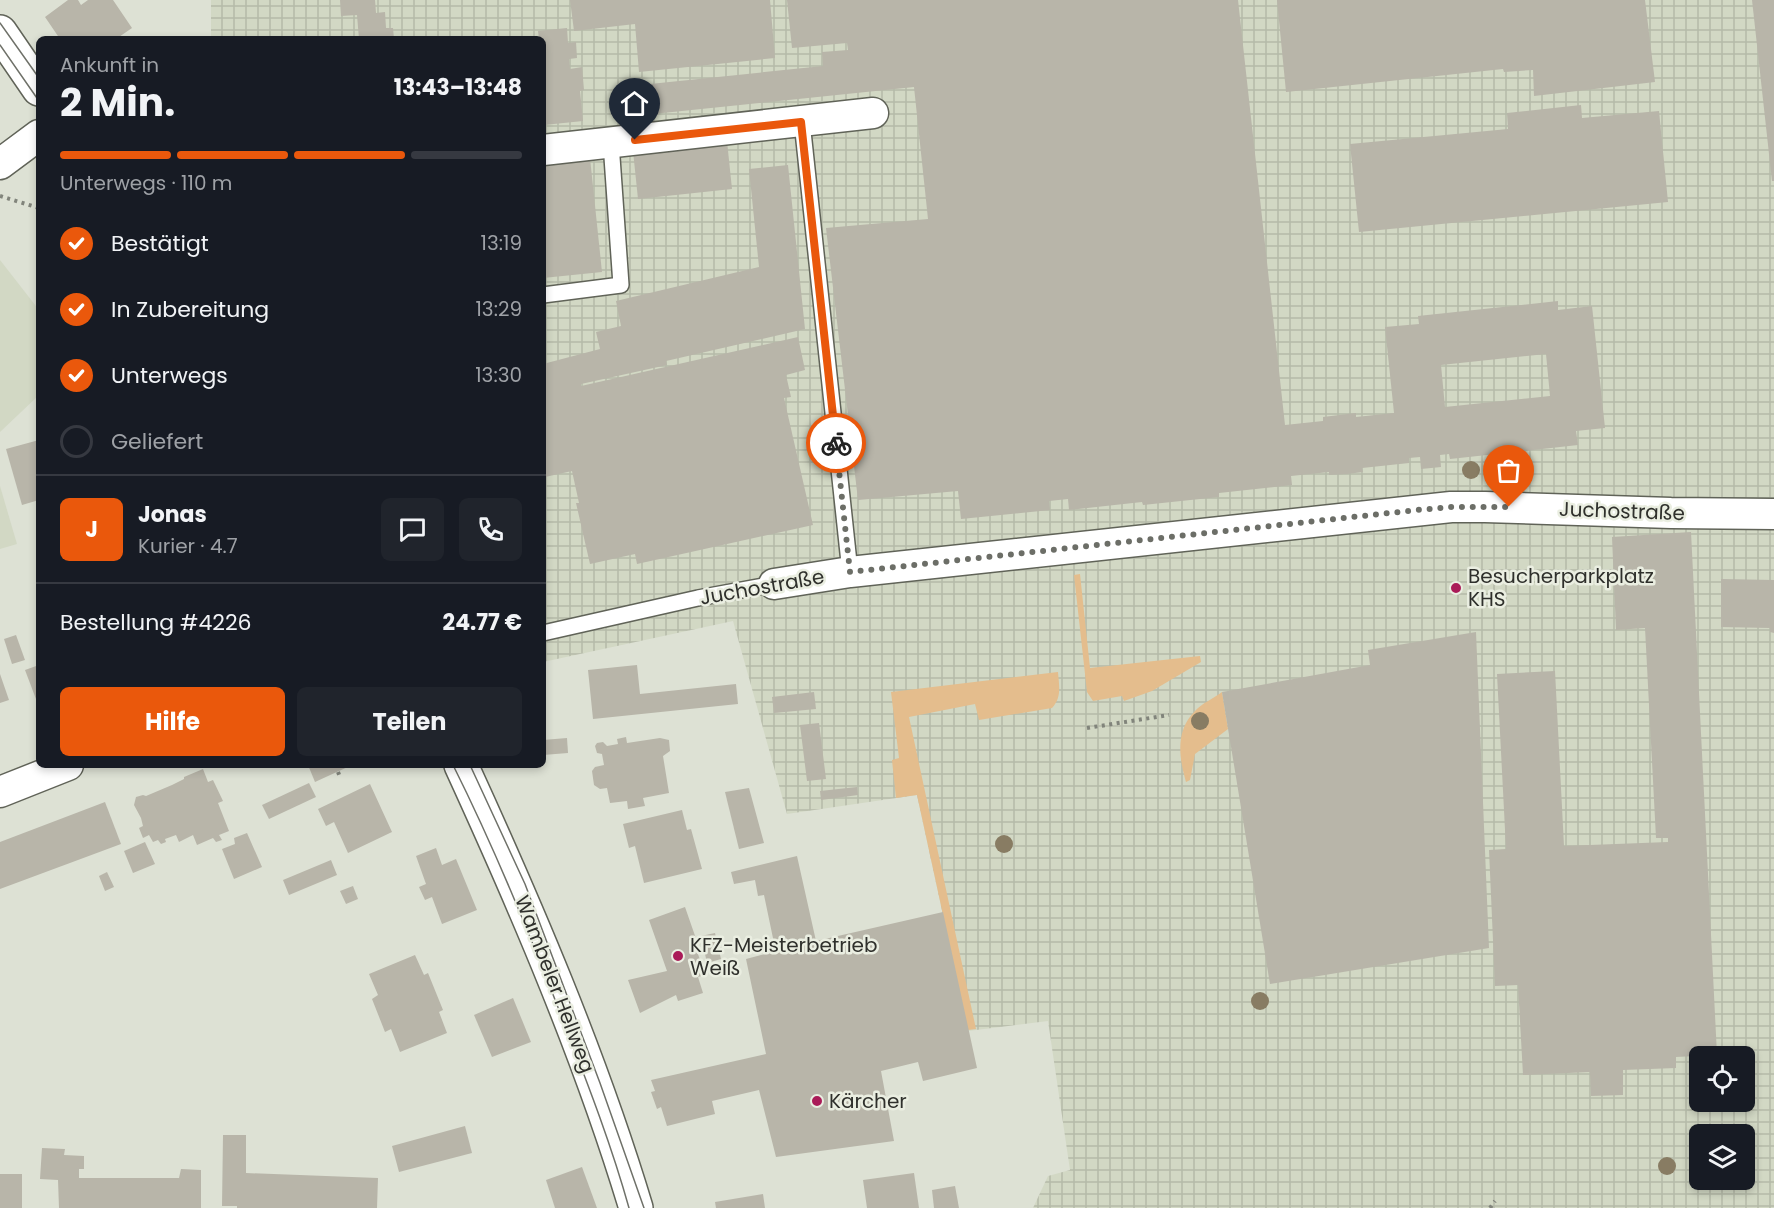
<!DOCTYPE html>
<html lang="de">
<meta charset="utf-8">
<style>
:root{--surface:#171b24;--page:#20242c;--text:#f1f3f6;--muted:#9ea1a6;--line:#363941;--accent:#ea580c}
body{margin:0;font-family:Poppins,sans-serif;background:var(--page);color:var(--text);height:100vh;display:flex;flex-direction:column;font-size:22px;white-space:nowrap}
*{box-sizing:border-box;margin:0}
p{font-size:20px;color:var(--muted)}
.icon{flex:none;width:33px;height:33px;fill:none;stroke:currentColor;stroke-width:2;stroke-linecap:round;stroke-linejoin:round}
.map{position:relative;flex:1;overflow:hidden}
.details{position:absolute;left:36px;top:36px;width:510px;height:732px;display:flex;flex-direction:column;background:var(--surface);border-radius:9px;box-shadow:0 3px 9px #0003}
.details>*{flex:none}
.buttons{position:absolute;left:1689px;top:1046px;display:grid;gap:12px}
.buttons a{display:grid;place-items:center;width:66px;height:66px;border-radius:9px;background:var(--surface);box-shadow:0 3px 9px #0003;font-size:30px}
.pin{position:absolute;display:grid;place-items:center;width:51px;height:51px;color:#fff;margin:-62px -26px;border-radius:50% 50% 50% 0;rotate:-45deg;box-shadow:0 0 6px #0007}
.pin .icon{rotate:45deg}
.courier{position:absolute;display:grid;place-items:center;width:60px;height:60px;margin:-30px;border:4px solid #ea580c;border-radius:50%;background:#fff;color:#222;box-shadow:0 2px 8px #0007}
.headline em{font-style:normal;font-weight:700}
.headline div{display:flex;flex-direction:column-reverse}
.headline{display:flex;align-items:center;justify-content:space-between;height:102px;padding:0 24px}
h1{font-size:39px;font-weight:700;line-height:45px}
.bar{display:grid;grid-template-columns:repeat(4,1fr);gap:9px 6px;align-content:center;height:72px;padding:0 24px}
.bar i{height:8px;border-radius:4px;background:var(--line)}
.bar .on{background:var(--accent)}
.bar p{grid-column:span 4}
.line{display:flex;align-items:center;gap:15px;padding:0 24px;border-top:2px solid var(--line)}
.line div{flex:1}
.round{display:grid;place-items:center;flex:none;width:63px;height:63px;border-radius:9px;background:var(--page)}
ol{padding:0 24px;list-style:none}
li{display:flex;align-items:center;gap:18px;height:66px}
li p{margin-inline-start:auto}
li .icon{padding:6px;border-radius:50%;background:var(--accent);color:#fff;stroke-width:4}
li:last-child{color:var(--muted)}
li i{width:33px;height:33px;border:3px solid var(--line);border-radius:50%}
.cta{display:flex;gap:12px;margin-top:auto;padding:12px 24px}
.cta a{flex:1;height:69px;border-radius:9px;background:var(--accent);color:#fff;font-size:24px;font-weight:700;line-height:69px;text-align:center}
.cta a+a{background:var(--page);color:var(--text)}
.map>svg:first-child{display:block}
.built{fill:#d2d8c4}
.industrial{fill:url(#industrial-grid);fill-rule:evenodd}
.green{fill:#e4bd8d}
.building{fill:#b8b5a9;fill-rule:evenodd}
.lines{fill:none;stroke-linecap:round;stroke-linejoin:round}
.lane-casing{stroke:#606358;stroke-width:18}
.street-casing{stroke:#606358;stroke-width:33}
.secondary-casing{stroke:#606358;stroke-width:36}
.path{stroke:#81847b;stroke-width:4;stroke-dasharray:3 4.5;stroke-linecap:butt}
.lane{stroke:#fff;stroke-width:15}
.street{stroke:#fff;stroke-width:30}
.secondary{stroke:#fff;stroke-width:33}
.tram{stroke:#6f7169;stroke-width:1.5}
.tree{fill:#887c63}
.done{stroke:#6c6e67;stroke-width:6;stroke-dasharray:0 10.8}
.route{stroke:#ea580c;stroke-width:8}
.poi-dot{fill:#aa1b58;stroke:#eaeee1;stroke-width:2}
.labels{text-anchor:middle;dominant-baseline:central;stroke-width:5;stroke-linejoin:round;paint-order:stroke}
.street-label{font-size:20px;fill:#2f302c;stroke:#eaeee1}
.poi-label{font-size:20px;fill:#2f302c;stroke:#eaeee1;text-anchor:start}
</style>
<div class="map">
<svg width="1774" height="1208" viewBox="0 0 1774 1208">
<defs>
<pattern id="industrial-grid" width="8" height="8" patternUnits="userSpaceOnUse" patternTransform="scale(1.5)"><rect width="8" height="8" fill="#d2d8c4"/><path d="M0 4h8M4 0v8" fill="none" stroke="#b5baa9"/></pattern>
</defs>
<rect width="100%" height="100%" fill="#dde1d4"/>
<g class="built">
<polygon points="0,260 39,310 39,395 0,432"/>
<polygon points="0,486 17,544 0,549"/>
</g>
<path class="industrial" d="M211 0H1774V1208H1033L1048 1176 1070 1170 1048 1021 968 1031 917 795 787 814 733 621 543 662V39H204L211 37ZM1700 1056H1744V1101H1700ZM1700 1134H1744V1179H1700Z"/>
<g class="green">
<polygon points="1080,574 1090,668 1200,656 1201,662 1152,691 1124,701 1122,696 1093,701 1087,692 1074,575"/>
<path d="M1058 672C1059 686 1062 697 1052 708L979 720 975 704 909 717 976 1029 968 1030 917 795 896 798 892 760 899 758 891 692Z"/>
<path d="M1222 692 1228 729 1195 754 1190 780 1186 782C1179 757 1175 731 1195 711 1202 703 1213 699 1222 692Z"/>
</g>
<g class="building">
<polygon points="68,0 78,0 81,5 88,0 113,0 132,28 116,39 60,39 45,17"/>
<polygon points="340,0 375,0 376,13 385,12 386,28 393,28 394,39 359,39 357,15 341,16"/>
<polygon points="570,0 770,0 775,58 639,72 635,24 574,31"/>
<path d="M787 0H1238L1285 425 1323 421V417L1356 413V417L1394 413 1385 327 1419 324 1418 316 1558 301V310L1592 306 1605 428 1576 431 1578 445 1450 459 1449 454 1440 455 1441 467 1421 469 1420 457 1409 458V463L1362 468 1363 472 1347 474 1329 475V472L1291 476 1292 485 1219 493V497L1143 505 1142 502 1069 510 1068 499 1049 501 1050 510 961 519 958 491 858 500 826 228 928 219 914 87 624 117 621 87 823 66 822 52 848 50 847 43 792 48ZM1546 354 1550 396 1445 407 1441 365Z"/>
<polygon points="1277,0 1645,0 1655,82 1534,96 1533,70 1504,72 1503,69 1286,92"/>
<polygon points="1752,0 1774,0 1774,181 1772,181"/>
<polygon points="567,28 568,43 576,42 577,58 569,59 570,69 582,67 584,90 580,91 583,121 544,125 543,39 539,39 538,31"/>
<polygon points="1581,105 1582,118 1659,111 1668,202 1359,232 1350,144 1508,129 1507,113"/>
<polygon points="727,141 732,189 638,199 633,151"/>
<polygon points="590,158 602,272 543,278 543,163"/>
<polygon points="788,165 805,329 666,361 667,365 581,384 581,386 798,337 805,370 786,375 791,397 784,398 813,525 637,564 635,554 590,564 576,503 579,503 572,471 545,477 543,465 543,364 600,349 596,332 621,326 616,301 759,267 749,169"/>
<polygon points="39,440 39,500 22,505 6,449"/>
<polygon points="1691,532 1717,1055 1676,1057 1676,1068 1623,1070 1623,1095 1591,1096 1590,1072 1523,1075 1518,985 1495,986 1489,850 1506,849 1497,674 1555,671 1564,846 1668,842 1668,838 1656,838 1645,628 1616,630 1612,537"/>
<polygon points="1721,579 1774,580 1774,633 1770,632 1770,628 1721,627"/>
<polygon points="1476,632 1489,948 1270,984 1222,692 1370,665 1368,650"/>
<polygon points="16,635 25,660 12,664 4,639"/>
<polygon points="39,665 39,707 25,670"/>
<polygon points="637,665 640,694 736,684 738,704 593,719 588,670"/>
<polygon points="0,674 9,700 0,703"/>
<polygon points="814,692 816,709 774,713 772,697"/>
<polygon points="819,723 826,779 807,781 800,725"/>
<polygon points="626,737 627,743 660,738 669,740 670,751 663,756 669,793 643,798 645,806 628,809 627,801 610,803 607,788 600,789 594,785 592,771 595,767 604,765 602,754 597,753 595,746 597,743 603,742 607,746 618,744 617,739"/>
<polygon points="567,738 568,753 543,755 543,740"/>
<polygon points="308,765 352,765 315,782"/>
<polygon points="203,769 208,782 213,780 223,801 218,803 229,831 219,835 222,840 216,842 213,838 197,845 193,835 179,842 176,835 165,839 166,842 161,844 158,840 153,842 149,835 143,838 139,828 143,826 141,818 134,805 136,797 143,795 146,796 172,785 184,779 184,777"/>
<polygon points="309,783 316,797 269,819 262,805"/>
<polygon points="370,784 392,832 348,853 334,822 326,826 318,809"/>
<polygon points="857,787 858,795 821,800 820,791"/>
<polygon points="749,788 764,843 739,849 725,792"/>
<polygon points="105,802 121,844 0,889 0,842"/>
<polygon points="682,810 687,830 691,829 702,869 644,883 635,846 629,848 623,824"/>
<polygon points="247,833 262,867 234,879 222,849 235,844 234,838"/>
<polygon points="145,842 155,864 133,873 124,851"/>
<polygon points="436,848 442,865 456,859 477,910 442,924 432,897 425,900 419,887 426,884 416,856"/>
<polygon points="797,856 816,941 943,912 977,1068 923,1081 918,1062 881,1071 894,1141 776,1157 759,1090 712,1101 715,1114 667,1126 661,1107 657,1109 651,1092 655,1091 651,1080 766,1054 746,959 765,954 763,946 774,943 764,895 758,896 755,880 734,884 731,872"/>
<polygon points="331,860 337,875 289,895 283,880"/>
<polygon points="107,872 114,887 105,891 99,876"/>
<polygon points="353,886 358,899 346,904 340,891"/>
<polygon points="685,907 701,953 698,954 705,975 698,977 703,993 678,1001 676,995 640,1013 628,980 667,971 649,920"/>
<polygon points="715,933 721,959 707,963 701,936"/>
<polygon points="415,955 424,975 428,973 443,1010 439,1012 447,1033 400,1052 391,1029 385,1032 372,999 378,995 369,974"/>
<polygon points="513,998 531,1042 492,1057 474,1015"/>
<polygon points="465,1126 472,1153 399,1172 392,1146"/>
<polygon points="223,1135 246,1135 246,1173 378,1178 377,1208 237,1208 237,1206 222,1206"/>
<polygon points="42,1148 65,1149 64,1155 84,1156 84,1169 79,1169 79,1178 179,1178 181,1169 201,1170 201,1208 59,1208 58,1180 40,1179"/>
<polygon points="582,1167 597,1208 555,1208 546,1180"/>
<polygon points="914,1173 919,1208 867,1208 863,1180"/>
<rect x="0" y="1174" width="22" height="34"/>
<polygon points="955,1186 959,1208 934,1208 932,1190"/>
<polygon points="763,1194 765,1208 716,1208 715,1202"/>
</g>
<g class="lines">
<g class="lane-casing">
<g id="lane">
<polyline points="802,122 850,572"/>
<polyline points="543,295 621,285 611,143"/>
<polyline points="543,633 698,598 774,584"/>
</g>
</g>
<g class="street-casing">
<g id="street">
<polyline points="543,150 873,113"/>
<polyline points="0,164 39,135"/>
<polyline points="774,584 850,572 1451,507 1485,507 1671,513 1774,514"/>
<polyline points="0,792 68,765"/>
</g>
</g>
<g class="secondary-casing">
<g id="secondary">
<polyline points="0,32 39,89"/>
<path d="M461 765C527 909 590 1056 636 1208"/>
</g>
</g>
<g class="path">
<polyline points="0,196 39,208"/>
<polyline points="1087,728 1169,715"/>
<polyline points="338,772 340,777"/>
<polyline points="1490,1208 1495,1201"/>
</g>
<use href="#lane" class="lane"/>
<use href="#street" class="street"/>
<use href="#secondary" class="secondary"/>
<g class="tram">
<polyline points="0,23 39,78"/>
<polyline points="0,45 39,101"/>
<path d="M453 765C496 851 532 939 566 1028 589 1087 612 1147 629 1208"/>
<polyline points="470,765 525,884 600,1083 644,1208"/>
</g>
</g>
<g class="tree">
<circle cx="1471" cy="470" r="9"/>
<circle cx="1200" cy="721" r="9"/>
<circle cx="1004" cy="844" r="9"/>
<circle cx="1260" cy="1001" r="9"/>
<circle cx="1667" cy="1166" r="9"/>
</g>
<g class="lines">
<polyline class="done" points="836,443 850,572 1417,510 1451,507 1509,507"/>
<polyline class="route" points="635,140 801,122 836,443"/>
</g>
<g class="poi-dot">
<circle cx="1456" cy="588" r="6"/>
<circle cx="678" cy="956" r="6"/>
<circle cx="817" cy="1101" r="6"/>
</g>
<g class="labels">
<g class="street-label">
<text transform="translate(1622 511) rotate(2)">Juchostraße</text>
<text transform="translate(762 587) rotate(-10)">Juchostraße</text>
<text transform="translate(555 984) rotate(69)">Wambeler Hellweg</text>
</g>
<g class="poi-label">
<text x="1468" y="576">Besucherparkplatz<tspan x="1468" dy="23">KHS</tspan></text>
<text x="690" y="945">KFZ-Meisterbetrieb<tspan x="690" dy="23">Weiß</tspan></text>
<text x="829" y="1101">Kärcher</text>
</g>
</g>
</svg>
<div class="buttons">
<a><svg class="icon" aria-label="locate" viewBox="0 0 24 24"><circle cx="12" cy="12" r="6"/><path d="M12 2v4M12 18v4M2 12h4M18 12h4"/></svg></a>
<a><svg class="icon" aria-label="layers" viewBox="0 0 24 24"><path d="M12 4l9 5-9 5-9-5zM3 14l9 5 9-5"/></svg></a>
</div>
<div class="pin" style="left:1509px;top:507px;background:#ea580c"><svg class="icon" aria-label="bag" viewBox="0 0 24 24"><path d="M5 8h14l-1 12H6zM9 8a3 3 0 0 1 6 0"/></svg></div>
<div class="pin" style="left:635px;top:140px;background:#1f2937"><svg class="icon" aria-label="home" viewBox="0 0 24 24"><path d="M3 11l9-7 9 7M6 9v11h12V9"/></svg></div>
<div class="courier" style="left:836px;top:443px"><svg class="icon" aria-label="bike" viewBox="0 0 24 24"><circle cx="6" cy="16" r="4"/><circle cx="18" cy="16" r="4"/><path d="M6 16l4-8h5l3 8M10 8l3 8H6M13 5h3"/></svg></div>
<section class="details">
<div class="headline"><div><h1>2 Min.</h1><p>Ankunft in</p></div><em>13:43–13:48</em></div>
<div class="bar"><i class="on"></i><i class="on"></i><i class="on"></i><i></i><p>Unterwegs · 110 m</p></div>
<ol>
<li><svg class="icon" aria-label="check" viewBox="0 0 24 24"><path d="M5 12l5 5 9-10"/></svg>Bestätigt<p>13:19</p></li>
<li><svg class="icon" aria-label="check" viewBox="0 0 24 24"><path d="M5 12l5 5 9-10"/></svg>In Zubereitung<p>13:29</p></li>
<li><svg class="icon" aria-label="check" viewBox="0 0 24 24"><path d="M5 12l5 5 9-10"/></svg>Unterwegs<p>13:30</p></li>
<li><i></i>Geliefert</li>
</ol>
<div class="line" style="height:108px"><b class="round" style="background:var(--accent);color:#fff">J</b><div><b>Jonas</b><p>Kurier · 4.7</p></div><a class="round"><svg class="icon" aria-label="chat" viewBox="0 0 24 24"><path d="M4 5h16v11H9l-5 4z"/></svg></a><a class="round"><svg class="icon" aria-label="phone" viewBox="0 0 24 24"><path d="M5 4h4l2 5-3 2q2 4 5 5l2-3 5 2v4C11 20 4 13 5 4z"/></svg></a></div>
<div class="line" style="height:78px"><div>Bestellung #4226</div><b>24.77 €</b></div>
<div class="cta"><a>Hilfe</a><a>Teilen</a></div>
</section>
</div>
